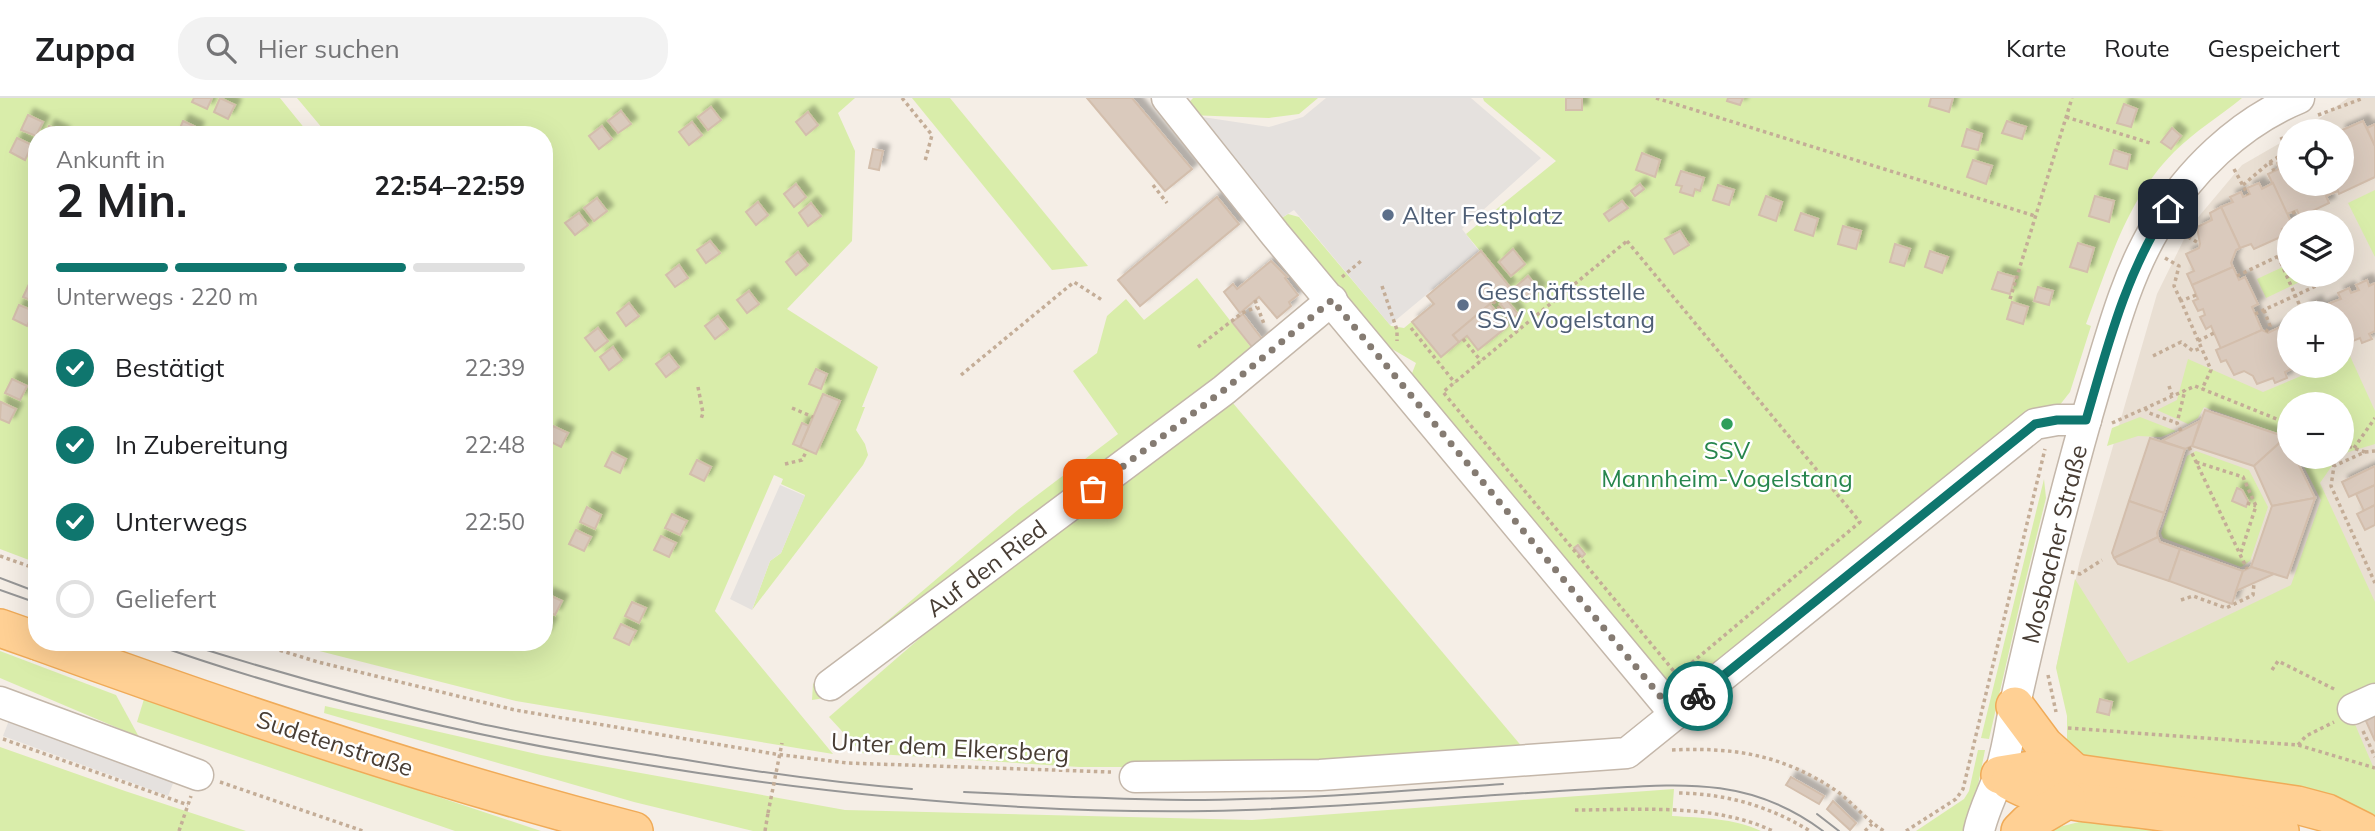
<!DOCTYPE html>
<html lang="de">
<meta charset="utf-8">
<style>
:root{--surface:#fff;--page:#f2f2f2;--text:#202124;--muted:#757577;--line:#e0e0e0;--accent:#0f766e}
body{margin:0;font-family:Mulish,sans-serif;background:var(--page);color:var(--text);height:100vh;display:flex;flex-direction:column;font-size:26px;white-space:nowrap}
*{box-sizing:border-box;margin:0}
p{font-size:23px;color:var(--muted)}
.icon{flex:none;width:38px;height:38px;fill:none;stroke:currentColor;stroke-width:2;stroke-linecap:round;stroke-linejoin:round}
.map{position:relative;flex:1;overflow:hidden}
.side{position:absolute;left:28px;top:28px;width:525px;height:525px;display:flex;flex-direction:column;background:var(--surface);border-radius:28px;box-shadow:0 7px 28px #0002}
.side>*{flex:none}
.buttons{position:absolute;left:2277px;top:21px;display:grid;gap:14px}
.buttons a{display:grid;place-items:center;width:77px;height:77px;border-radius:50%;background:var(--surface);box-shadow:0 7px 28px #0002;font-size:35px}
.pin{position:absolute;display:grid;place-items:center;width:60px;height:60px;color:#fff;margin:-30px;border-radius:14px;box-shadow:0 4px 10px #0006}
.courier{position:absolute;display:grid;place-items:center;width:70px;height:70px;margin:-35px;border:5px solid #0f766e;border-radius:50%;background:#fff;color:#222;box-shadow:0 2px 9px #0007}
.overview em{font-style:normal;font-weight:700}
.overview div{display:flex;flex-direction:column-reverse}
.overview{display:flex;align-items:center;justify-content:space-between;height:119px;padding:0 28px}
h1{font-size:46px;font-weight:700;line-height:52px}
.bar{display:grid;grid-template-columns:repeat(4,1fr);gap:10px 7px;align-content:center;height:84px;padding:0 28px}
.bar i{height:9px;border-radius:5px;background:var(--line)}
.bar .active{background:var(--accent)}
.bar p{grid-column:span 4}
ol{padding:0 28px;list-style:none}
li{display:flex;align-items:center;gap:21px;height:77px}
li p{margin-inline-start:auto}
li .icon{padding:7px;border-radius:50%;background:var(--accent);color:#fff;stroke-width:4}
li:last-child{color:var(--muted)}
li i{width:38px;height:38px;border:4px solid var(--line);border-radius:50%}
header{display:flex;align-items:center;gap:42px;box-sizing:border-box;height:98px;padding:0 35px;background:var(--surface);border-bottom:2px solid var(--line)}
header strong{font-size:33px}
nav{display:flex;gap:38px;margin-inline-start:auto;font-size:24px}
.search{width:490px;height:63px;background:var(--page);display:flex;align-items:center;gap:18px;box-sizing:border-box;padding:0 24px;border-radius:28px;color:var(--muted);font-size:26px}
.map>svg:first-child{display:block}
.residential{fill:#e9dfd3;fill-rule:evenodd}
.green{fill:#d9edaa}
.parking{fill:#e5e1de}
.building{fill:#dacabd;stroke:#d3beac;stroke-width:2;filter:url(#shadow)}
.lines{fill:none;stroke-linecap:round;stroke-linejoin:round}
.minor-casing{stroke:#c4b7aa;stroke-width:33}
.major-casing{stroke:#f0ab58;stroke-width:40}
.path{stroke:#c4ad97;stroke-width:3.5;stroke-dasharray:3.5 3.5;stroke-linecap:butt}
.minor{stroke:#fff;stroke-width:30}
.major{stroke:#ffd094;stroke-width:37}
.tram{stroke:#969696;stroke-width:2}
.path-bridge{stroke:#c4ad97;stroke-width:3.5;stroke-dasharray:3.5 3.5;stroke-linecap:butt}
.done{stroke:#857b72;stroke-width:7;stroke-dasharray:0 12.6}
.route{stroke:#0f766e;stroke-width:9}
.service-dot{fill:#5c6f8a;stroke:#fff;stroke-width:2.5}
.leisure-dot{fill:#2e9e5b;stroke:#fff;stroke-width:2.5}
.labels{text-anchor:middle;dominant-baseline:central;stroke-width:5;stroke-linejoin:round;paint-order:stroke}
.service-label{font-size:24px;fill:#4e5e75;stroke:#fff;text-anchor:start}
.leisure-label{font-size:24px;fill:#27864d;stroke:#fff}
.street-label{font-size:24px;fill:#483d34;stroke:#fff}
</style>
<header>
<strong>Zuppa</strong>
<div class="search"><svg class="icon" aria-label="search" viewBox="0 0 24 24"><circle cx="10" cy="10" r="6"/><path d="M15 15l6 6"/></svg>Hier suchen</div>
<nav><a>Karte</a><a>Route</a><a>Gespeichert</a></nav>
</header>
<div class="map">
<svg width="2375" height="733" viewBox="0 0 2375 733">
<defs>
<filter id="shadow"><feDropShadow dx="6" dy="-6" stdDeviation="2" flood-color="#0004"/></filter>
</defs>
<rect width="100%" height="100%" fill="#f5eee6"/>
<path class="residential" d="M2348 0H2375V676L2056 570 2080 462 2157 196 2190 129 2242 67 2289 40V86H2342V33H2302ZM2289 124H2342V177H2289ZM2289 215H2342V268H2289ZM2289 306H2342V359H2289Z"/>
<g class="green">
<polygon points="0,0 280,0 310,37 37,37 37,465 0,451"/>
<polygon points="297,0 855,0 838,15 855,53 852,143 787,211 878,269 862,309 865,309 856,332 865,346 868,357 863,367 752,512 770,463 781,455 805,397 781,386 783,381 774,377 715,513 833,656 516,603 284,544 544,544 544,37 328,37"/>
<polygon points="912,0 950,0 1088,168 1052,172"/>
<polygon points="1193,0 1318,0 1299,16 1269,20 1188,17 1183,11"/>
<path d="M1483 0H2242C2220 18 2194 34 2174 54 2127 101 2109 165 2086 226L2091 228 2070 294 2059 308 1969 373 1962 365 1946 378 1953 385 1684 601 1666 599 1411 278 1416 265 1368 237 1275 124 1288 116 1299 119 1391 228 1404 230 1433 206 1427 198 1480 153 1466 136 1556 63 1484 3Z"/>
<polygon points="2375,92 2375,159 2348,105"/>
<polygon points="2289,166 2289,177 2314,177 2266,200 2257,181"/>
<polygon points="1197,180 1253,252 831,599 812,602 813,586 1019,411 1118,336 1073,273 1097,255 1107,218 1126,201 1144,222"/>
<polygon points="2350,258 2375,313 2375,346 2342,356 2342,306 2289,306 2289,339 2204,309 2198,320 2188,326 2157,312 2177,302 2188,261 2263,294 2325,268 2342,268 2342,261"/>
<polygon points="1227,298 1528,656 1317,669 1079,669 862,655 829,619 927,534"/>
<polygon points="2140,319 2176,333 2161,339 2138,338 2107,348 2112,330"/>
<polygon points="2196,353 2249,372 2268,409 2250,463 2241,469 2163,440 2161,435 2187,358"/>
<polygon points="2299,359 2338,359 2320,385 2375,504 2375,601 2354,624 2375,673 2375,722 2116,669 2067,655 2067,618 2056,570 2075,481 2128,565 2291,487 2321,402"/>
<polygon points="2044,381 2046,400 2021,501 1989,641 1981,640"/>
<polygon points="0,553 116,597 139,639 0,580"/>
<polygon points="144,601 541,733 455,733 137,624"/>
<path d="M325 608 541 657 845 712 1252 722 1674 691 1672 718C1702 720 1734 720 1761 733H753L634 704 324 615Z"/>
<polygon points="0,649 125,693 246,733 0,733"/>
<polygon points="1978,652 1985,652 1969,733 1916,733 1964,701 1969,693"/>
<polygon points="2083,723 2169,733 2050,733 2051,731"/>
</g>
<g class="parking">
<polygon points="1326,0 1471,0 1541,60 1462,131 1479,153 1390,227 1294,112 1277,123 1189,17 1269,29 1303,19"/>
<polygon points="780,387 805,398 781,455 770,463 752,512 730,501"/>
<polygon points="13,612 178,673 168,698 3,638"/>
</g>
<g class="building">
<polygon points="194,0 212,0 207,11 192,4"/>
<polygon points="220,0 235,7 228,21 214,14"/>
<polygon points="1087,0 1132,0 1192,71 1165,93"/>
<rect x="1566" y="0" width="16" height="12"/>
<polygon points="1728,0 1743,0 1740,7 1727,3"/>
<polygon points="1931,0 1953,0 1949,14 1929,8"/>
<polygon points="2124,6 2137,11 2131,29 2117,25"/>
<polygon points="711,9 721,22 708,32 698,19"/>
<polygon points="621,13 631,26 618,35 608,23"/>
<polygon points="808,14 818,27 806,37 796,24"/>
<polygon points="28,17 43,24 36,38 21,32"/>
<polygon points="183,23 198,30 195,37 177,37"/>
<polygon points="2007,23 2026,29 2022,41 2002,35"/>
<polygon points="2363,23 2375,48 2375,79 2339,96 2335,86 2342,86 2340,33"/>
<polygon points="692,24 702,37 689,47 679,34"/>
<polygon points="2375,26 2375,48 2367,30"/>
<polygon points="49,28 64,35 63,37 45,37"/>
<polygon points="602,28 612,41 599,51 589,38"/>
<polygon points="2172,30 2181,38 2171,51 2161,44"/>
<polygon points="1967,31 1982,36 1978,52 1962,48"/>
<polygon points="17,40 32,47 25,62 10,54"/>
<polygon points="873,51 883,53 879,72 869,70"/>
<polygon points="2114,52 2130,57 2127,71 2110,66"/>
<polygon points="1642,55 1660,62 1655,79 1636,72"/>
<polygon points="2286,60 2289,65 2289,86 2335,86 2338,93 2326,98 2329,105 2300,119 2297,112 2287,116 2268,76 2279,71 2277,65"/>
<polygon points="1973,62 1992,68 1986,86 1967,79"/>
<polygon points="1681,73 1704,80 1700,93 1695,91 1693,98 1680,94 1682,88 1676,87"/>
<polygon points="2259,85 2262,91 2273,85 2291,124 2289,128 2282,131 2285,137 2254,151 2251,146 2240,150 2221,109 2233,104 2230,99 2241,94 2243,99 2250,96 2247,90"/>
<polygon points="796,86 806,99 794,109 784,96"/>
<polygon points="1640,86 1644,91 1635,98 1631,93"/>
<polygon points="1718,87 1734,92 1729,107 1713,102"/>
<polygon points="1766,98 1782,104 1776,123 1759,117"/>
<polygon points="2095,98 2114,103 2109,124 2089,118"/>
<polygon points="1217,99 1239,126 1140,208 1118,182"/>
<polygon points="597,100 607,113 594,123 584,110"/>
<polygon points="1622,103 1628,110 1609,123 1604,116"/>
<polygon points="758,104 768,117 756,127 746,114"/>
<polygon points="811,105 821,118 808,128 799,115"/>
<polygon points="2221,109 2240,150 2236,152 2231,165 2233,169 2192,187 2187,176 2194,173 2186,156 2199,150 2200,146 2197,129 2212,122 2210,115"/>
<polygon points="579,115 588,127 575,137 565,125"/>
<polygon points="1801,115 1818,121 1813,138 1795,132"/>
<polygon points="1843,128 1861,133 1856,151 1838,146"/>
<polygon points="1680,133 1689,147 1674,156 1665,141"/>
<polygon points="710,143 720,155 706,165 697,152"/>
<polygon points="2078,145 2094,150 2087,174 2070,169"/>
<polygon points="1895,146 1910,151 1904,168 1890,164"/>
<polygon points="1513,151 1525,166 1511,178 1499,164"/>
<polygon points="1481,153 1510,189 1453,237 1459,244 1441,259 1412,224 1434,206 1427,198"/>
<polygon points="1930,153 1948,159 1942,175 1925,169"/>
<polygon points="798,154 808,167 796,177 786,164"/>
<polygon points="1271,163 1287,179 1285,180 1298,197 1289,204 1291,208 1277,220 1259,199 1240,215 1224,194 1233,186 1237,191"/>
<polygon points="679,167 688,180 675,189 666,177"/>
<polygon points="2233,169 2239,182 2245,179 2258,206 2252,209 2262,232 2221,251 2211,228 2206,231 2200,219 2205,217 2203,211 2198,213 2193,203 2198,201 2192,187"/>
<polygon points="1998,174 2015,179 2010,196 1992,191"/>
<polygon points="1528,178 1540,192 1526,204 1514,190"/>
<polygon points="2367,182 2369,188 2375,185 2375,233 2369,236 2372,241 2362,245 2360,240 2348,245 2342,231 2342,215 2334,215 2330,205 2341,201 2338,195 2349,190 2351,195 2359,192 2356,187"/>
<polygon points="30,184 37,188 37,205 23,199"/>
<polygon points="2038,189 2053,193 2049,207 2034,203"/>
<polygon points="749,193 759,206 747,215 737,202"/>
<polygon points="1506,201 1518,216 1512,220 1500,206"/>
<polygon points="2012,204 2028,209 2023,226 2007,221"/>
<polygon points="2316,204 2319,210 2330,205 2334,215 2306,215 2304,210"/>
<polygon points="629,205 639,218 626,228 617,215"/>
<polygon points="1490,206 1508,228 1478,252 1467,238 1459,244 1453,237"/>
<polygon points="19,207 34,213 27,228 13,221"/>
<polygon points="1243,216 1262,241 1252,249 1232,224"/>
<polygon points="718,218 728,231 715,241 705,228"/>
<polygon points="2289,225 2289,248 2280,229"/>
<polygon points="2280,229 2289,248 2289,268 2297,268 2285,274 2287,280 2275,285 2273,280 2257,286 2253,278 2244,273 2234,277 2226,262 2221,264 2216,252 2262,232 2268,235"/>
<polygon points="598,230 608,243 595,253 585,240"/>
<polygon points="2342,231 2348,245 2342,248"/>
<polygon points="613,249 622,262 609,272 600,259"/>
<polygon points="669,256 679,269 666,279 656,266"/>
<polygon points="816,271 827,276 821,291 809,286"/>
<polygon points="12,281 27,288 20,302 5,295"/>
<polygon points="823,296 840,303 816,356 800,349"/>
<polygon points="1,304 16,311 9,325 0,321"/>
<polygon points="2205,312 2286,339 2254,368 2192,348"/>
<polygon points="2200,323 2192,348 2185,351 2162,343"/>
<polygon points="802,325 809,328 800,349 793,346"/>
<polygon points="553,328 568,335 561,349 547,342"/>
<polygon points="2286,339 2289,345 2289,359 2295,359 2315,400 2272,408 2254,368"/>
<polygon points="2150,340 2185,351 2164,415 2129,403"/>
<polygon points="612,354 626,361 620,375 605,368"/>
<polygon points="697,362 711,369 704,383 690,376"/>
<polygon points="2375,368 2375,387 2349,399 2342,384"/>
<polygon points="2375,387 2375,407 2364,413 2356,396"/>
<polygon points="2237,390 2242,392 2248,403 2246,409 2232,403"/>
<polygon points="2315,400 2287,480 2251,469 2272,408"/>
<polygon points="2129,403 2164,415 2157,435 2158,439 2114,460 2112,455"/>
<polygon points="2375,407 2375,427 2365,432 2357,416"/>
<polygon points="587,409 601,417 595,431 580,424"/>
<polygon points="672,416 687,423 680,437 665,430"/>
<polygon points="576,432 591,439 584,453 569,446"/>
<polygon points="661,438 676,445 669,459 654,452"/>
<polygon points="2158,439 2160,444 2180,451 2169,483 2118,466 2114,460"/>
<polygon points="1578,447 1585,456 1582,459 1574,450"/>
<polygon points="2180,451 2243,473 2232,506 2169,483"/>
<polygon points="2251,469 2274,476 2236,493 2243,473"/>
<polygon points="547,496 562,503 555,517 544,512 544,502"/>
<polygon points="632,504 646,510 639,525 625,518"/>
<polygon points="544,522 551,525 544,539"/>
<polygon points="621,526 636,533 629,547 614,540"/>
<polygon points="2100,601 2112,604 2109,617 2097,614"/>
<polygon points="2375,618 2375,643 2366,623"/>
<polygon points="1791,679 1824,698 1819,706 1786,687"/>
<polygon points="1833,703 1856,725 1850,732 1827,711"/>
</g>
<g class="lines">
<g class="minor-casing">
<g id="minor">
<polyline points="1167,0 1275,136 1675,616"/>
<polyline points="830,587 1224,292 1332,202"/>
<polyline points="0,604 198,677"/>
<polyline points="2353,611 2375,601"/>
<polyline points="1135,679 1320,677 1627,655 2035,326 2057,322 2086,322"/>
<path d="M1979 733C1983 714 1992 697 1999 678 2007 656 2010 630 2015 606 2039 499 2065 392 2096 287 2112 234 2127 177 2156 129 2188 74 2240 24 2299 0"/>
</g>
</g>
<g class="major-casing">
<g id="major">
<polyline points="0,530 37,543"/>
<path d="M40 544C235 615 432 681 634 733"/>
<polyline points="2015,608 2044,647 2075,675"/>
<polyline points="2000,677 2031,672 2075,675 2297,707 2327,715 2363,733"/>
<path d="M2010 683C2046 704 2090 705 2130 710 2180 716 2230 723 2280 733"/>
<polyline points="2020,733 2028,725 2067,702"/>
</g>
</g>
<g class="path">
<polyline points="902,0 932,37 925,63"/>
<polyline points="1656,0 2035,118"/>
<polyline points="2318,17 2364,0"/>
<polyline points="2066,19 2150,45"/>
<polyline points="2281,39 2289,55"/>
<polyline points="2270,64 2274,73"/>
<polyline points="2234,71 2248,97"/>
<polyline points="1153,87 1167,105"/>
<polyline points="2243,87 2270,64 2288,53"/>
<polyline points="2293,113 2298,124"/>
<polyline points="2182,135 2200,146"/>
<polygon points="1627,143 1860,424 1677,577 1443,294"/>
<polyline points="2278,158 2303,215"/>
<polyline points="2165,160 2179,168 2174,188 2181,203"/>
<polyline points="2237,178 2289,153"/>
<polyline points="1342,179 1361,163"/>
<polyline points="1382,188 1397,232 1397,243"/>
<polyline points="2196,197 2181,203 2211,272 2202,291"/>
<polyline points="2010,201 2072,0"/>
<polyline points="1255,202 1264,226"/>
<polyline points="1493,203 1518,233"/>
<polyline points="2264,212 2270,228 2266,234"/>
<polyline points="2255,216 2340,177"/>
<polyline points="1411,230 1455,285"/>
<polyline points="1463,241 1481,263"/>
<polyline points="2198,243 2214,235"/>
<polyline points="1198,249 1242,215 1257,209"/>
<polyline points="2153,258 2181,244 2193,253 2201,250"/>
<polyline points="961,277 1074,184 1102,202"/>
<polyline points="2169,288 2172,297"/>
<polyline points="698,289 703,315 701,321"/>
<polyline points="792,310 813,319"/>
<polyline points="2145,310 2149,315 2177,325"/>
<polyline points="2112,325 2195,288 2289,326"/>
<polyline points="2181,333 2177,325 2185,292"/>
<polyline points="2342,346 2365,354 2334,368 2331,388 2375,485"/>
<polyline points="2189,349 2247,471"/>
<polyline points="2354,350 2375,320"/>
<polyline points="2365,354 2375,353"/>
<polyline points="2330,359 2334,368"/>
<polyline points="2196,364 2243,379 2256,408 2241,454"/>
<polyline points="785,366 802,362 807,352"/>
<polyline points="2247,405 2256,408"/>
<polyline points="0,458 37,471"/>
<polyline points="2071,474 2080,476 2102,462"/>
<polyline points="2181,502 2193,498 2226,510 2253,497 2254,485"/>
<polyline points="253,544 318,564 515,612 775,656 847,665 1111,674"/>
<polyline points="2272,572 2278,563 2336,592"/>
<polyline points="2048,577 2056,614"/>
<polyline points="2068,630 2298,647 2375,670"/>
<polyline points="2363,633 2375,659"/>
<polyline points="3,641 188,707"/>
<polyline points="2298,647 2306,638 2334,624"/>
<path d="M1672 652C1735 649 1784 657 1838 694 1854 706 1866 722 1884 733"/>
<polyline points="220,684 363,733"/>
<path d="M1679 695C1727 696 1769 708 1810 733"/>
<path d="M1575 712C1641 712 1713 705 1773 733"/>
<polyline points="179,733 191,698"/>
<polyline points="765,733 768,715"/>
<polyline points="1865,733 1872,726"/>
<polyline points="1906,733 1956,701 1963,691 2045,351"/>
</g>
<use href="#minor" class="minor"/>
<use href="#major" class="major"/>
<g class="tram">
<polyline points="0,480 37,494"/>
<polyline points="0,492 37,505"/>
<path d="M148 544C304 600 466 637 629 664 821 696 1015 716 1209 713 1281 712 1352 707 1423 702 1480 698 1537 694 1594 691 1680 686 1750 678 1823 733"/>
<path d="M181 544C279 575 377 602 477 625 544 640 613 650 681 661 757 674 835 685 912 691"/>
<path d="M964 694C1044 698 1124 702 1204 702 1304 701 1403 693 1503 686"/>
<polyline points="1817,716 1839,733"/>
</g>
<polyline class="path-bridge" points="768,715 782,645"/>
</g>
<g class="lines">
<polyline class="done" points="1093,391 1224,292 1332,202 1675,616 1698,598"/>
<path class="route" d="M1698 598 2035 326 2057 322H2086C2107 250 2126 174 2168 111"/>
</g>
<g class="service-dot">
<circle cx="1388" cy="117" r="7"/>
<circle cx="1463" cy="207" r="7"/>
</g>
<circle class="leisure-dot" cx="1727" cy="326" r="7"/>
<g class="labels">
<g class="service-label">
<text x="1402" y="117">Alter Festplatz</text>
<text x="1477" y="193">Geschäftsstelle<tspan x="1477" dy="28">SSV Vogelstang</tspan></text>
</g>
<g class="leisure-label">
<text x="1727" y="352">SSV<tspan x="1727" dy="28">Mannheim-Vogelstang</tspan></text>
</g>
<g class="street-label">
<text transform="translate(2054 446) rotate(-76)">Mosbacher Straße</text>
<text transform="translate(986 470) rotate(-37)">Auf den Ried</text>
<text transform="translate(335 645) rotate(18)">Sudetenstraße</text>
<text transform="translate(950 649) rotate(3)">Unter dem Elkersberg</text>
</g>
</g>
</svg>
<div class="buttons">
<a><svg class="icon" aria-label="locate" viewBox="0 0 24 24"><circle cx="12" cy="12" r="6"/><path d="M12 2v4M12 18v4M2 12h4M18 12h4"/></svg></a>
<a><svg class="icon" aria-label="layers" viewBox="0 0 24 24"><path d="M12 4l9 5-9 5-9-5zM3 14l9 5 9-5"/></svg></a>
<a>+</a>
<a>−</a>
</div>
<div class="pin" style="left:1093px;top:391px;background:#ea580c"><svg class="icon" aria-label="bag" viewBox="0 0 24 24"><path d="M5 8h14l-1 12H6zM9 8a3 3 0 0 1 6 0"/></svg></div>
<div class="pin" style="left:2168px;top:111px;background:#1f2937"><svg class="icon" aria-label="home" viewBox="0 0 24 24"><path d="M3 11l9-7 9 7M6 9v11h12V9"/></svg></div>
<div class="courier" style="left:1698px;top:598px"><svg class="icon" aria-label="bike" viewBox="0 0 24 24"><circle cx="6" cy="16" r="4"/><circle cx="18" cy="16" r="4"/><path d="M6 16l4-8h5l3 8M10 8l3 8H6M13 5h3"/></svg></div>
<section class="side">
<div class="overview"><div><h1>2 Min.</h1><p>Ankunft in</p></div><em>22:54–22:59</em></div>
<div class="bar"><i class="active"></i><i class="active"></i><i class="active"></i><i></i><p>Unterwegs · 220 m</p></div>
<ol>
<li><svg class="icon" aria-label="check" viewBox="0 0 24 24"><path d="M5 12l5 5 9-10"/></svg>Bestätigt<p>22:39</p></li>
<li><svg class="icon" aria-label="check" viewBox="0 0 24 24"><path d="M5 12l5 5 9-10"/></svg>In Zubereitung<p>22:48</p></li>
<li><svg class="icon" aria-label="check" viewBox="0 0 24 24"><path d="M5 12l5 5 9-10"/></svg>Unterwegs<p>22:50</p></li>
<li><i></i>Geliefert</li>
</ol>
</section>
</div>
